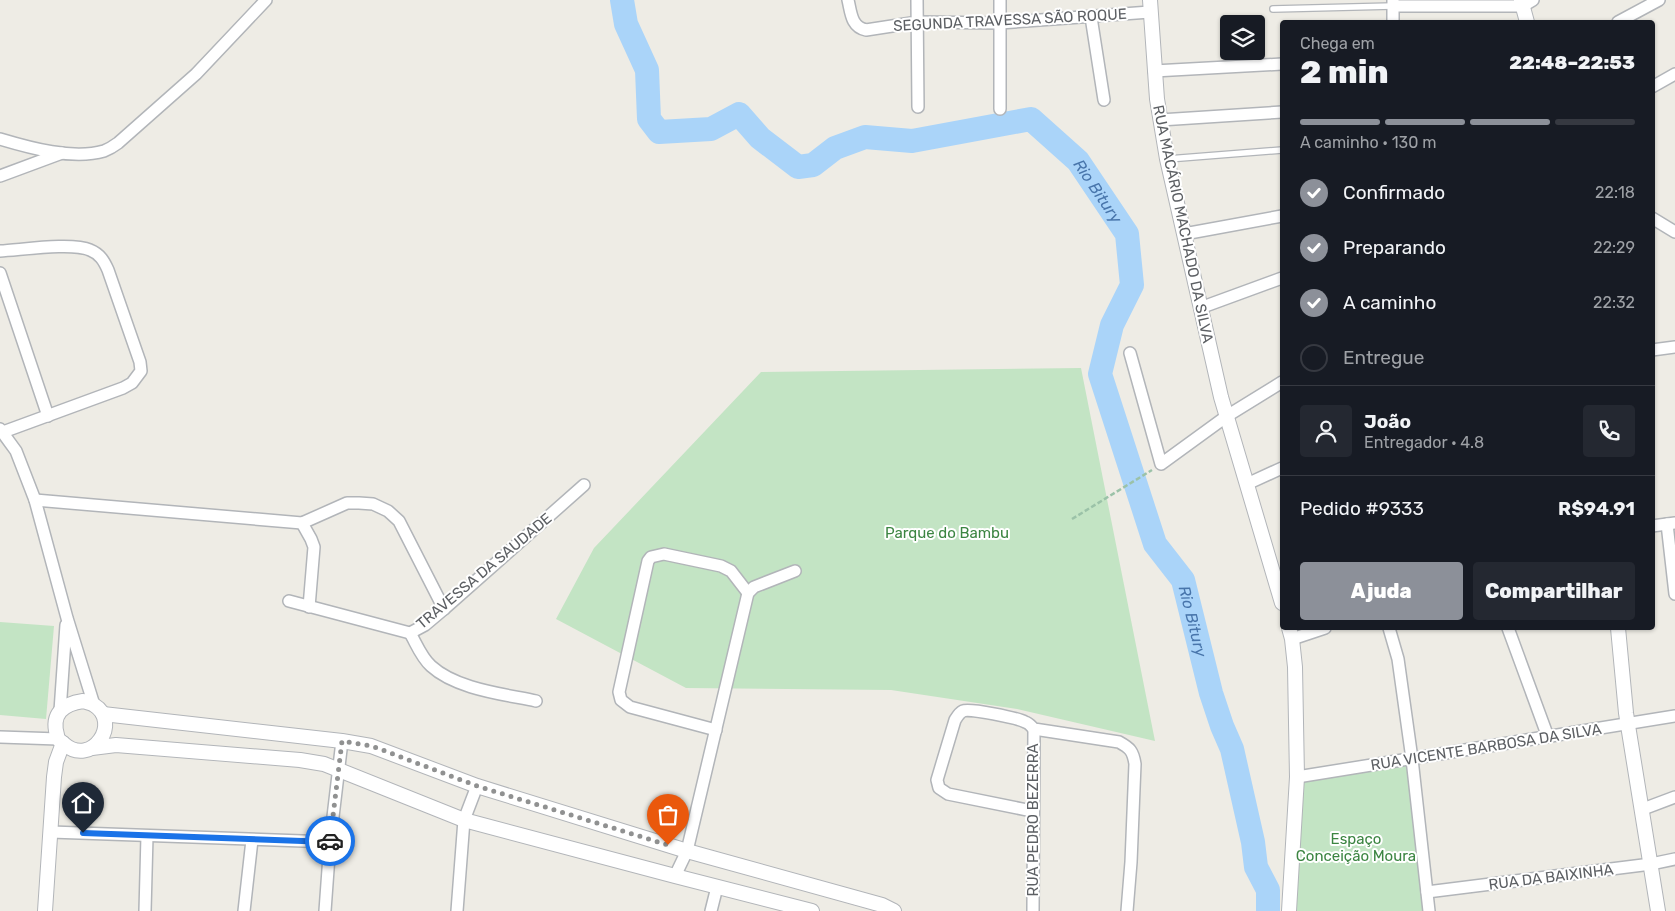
<!DOCTYPE html>
<html lang="pt">
<meta charset="utf-8">
<style>
:root{--surface:#171b24;--page:#242831;--text:#f1f3f6;--muted:#9ea1a6;--line:#363941;--accent:#8c9099}
body{margin:0;font-family:Rubik,sans-serif;background:var(--page);color:var(--text);height:100vh;display:flex;flex-direction:column;font-size:19px;white-space:nowrap}
*{box-sizing:border-box;margin:0}
p{font-size:16px;color:var(--muted)}
.icon{flex:none;width:28px;height:28px;fill:none;stroke:currentColor;stroke-width:2;stroke-linecap:round;stroke-linejoin:round}
.map{position:relative;flex:1;overflow:hidden}
.drawer{position:absolute;left:1280px;top:20px;width:375px;height:610px;display:flex;flex-direction:column;background:var(--surface);border-radius:5px;box-shadow:0 1px 4px #0004}
.drawer>*{flex:none}
.controls{position:absolute;left:1220px;top:15px;display:grid;gap:10px}
.controls a{display:grid;place-items:center;width:45px;height:45px;border-radius:5px;background:var(--surface);box-shadow:0 1px 4px #0004;font-size:25px}
.pin{position:absolute;display:grid;place-items:center;width:42px;height:42px;color:#fff;margin:-51px -21px;border-radius:50% 50% 50% 0;rotate:-45deg;box-shadow:0 0 5px #0007}
.pin .icon{rotate:45deg}
.courier{position:absolute;display:grid;place-items:center;width:50px;height:50px;margin:-25px;border:4px solid #1a73e8;border-radius:50%;background:#fff;color:#222;box-shadow:0 1px 6px #0007}
.head em{font-style:normal;font-weight:800}
.head div{display:flex;flex-direction:column-reverse}
.head{display:flex;align-items:center;justify-content:space-between;height:85px;padding:0 20px}
h1{font-size:32px;font-weight:800;line-height:38px}
.bar{display:grid;grid-template-columns:repeat(4,1fr);gap:8px 5px;align-content:center;height:60px;padding:0 20px}
.bar i{height:6px;border-radius:4px;background:var(--line)}
.bar .active{background:var(--accent)}
.bar p{grid-column:span 4}
.line{display:flex;align-items:center;gap:12px;padding:0 20px;border-top:1px solid var(--line)}
.line div{flex:1}
.round{display:grid;place-items:center;flex:none;width:52px;height:52px;border-radius:5px;background:var(--page)}
ol{padding:0 20px;list-style:none}
li{display:flex;align-items:center;gap:15px;height:55px}
li p{margin-inline-start:auto}
li .icon{padding:5px;border-radius:50%;background:var(--accent);color:#fff;stroke-width:4}
li:last-child{color:var(--muted)}
li i{width:28px;height:28px;border:2px solid var(--line);border-radius:50%}
.action{display:flex;gap:10px;margin-top:auto;padding:10px 20px}
.action a{flex:1;height:58px;border-radius:5px;background:var(--accent);color:#fff;font-size:20px;font-weight:800;line-height:58px;text-align:center}
.action a+a{background:var(--page);color:var(--text)}
.map>svg:first-child{display:block}
.green{fill:#c3e4c4}
.lines{fill:none;stroke-linecap:round;stroke-linejoin:round}
.river{stroke:#aad4f9;stroke-width:24}
.service-casing{stroke:#b2b5b9;stroke-width:8}
.minor-casing{stroke:#b2b5b9;stroke-width:14}
.tertiary-casing{stroke:#b2b5b9;stroke-width:16}
.path{stroke:#9bc2a8;stroke-width:2.5;stroke-dasharray:5 2.5;stroke-linecap:butt}
.service{stroke:#fff;stroke-width:5.5}
.minor{stroke:#fff;stroke-width:11}
.tertiary{stroke:#fff;stroke-width:14}
.done{stroke:#909191;stroke-width:5;stroke-dasharray:0 9}
.route{stroke:#1a73e8;stroke-width:6}
.labels{text-anchor:middle;dominant-baseline:central;stroke-width:4;stroke-linejoin:round;paint-order:stroke}
.street-label{font-size:15px;fill:#5d6064;stroke:#fff}
.park-label{font-size:15px;fill:#3c8542;stroke:#fff}
.water-label{font-size:16px;font-style:italic;fill:#4875ab;stroke:#fff}
</style>
<div class="map">
<svg width="1675" height="911" viewBox="0 0 1675 911">
<rect width="100%" height="100%" fill="#eeece5"/>
<g class="green">
<polygon points="1081,368 1155,741 1017,709 891,690 686,688 556,619 594,548 761,372"/>
<polygon points="0,622 54,626 46,719 0,715"/>
<polygon points="1409,764 1424,911 1290,911 1300,779"/>
</g>
<g class="lines">
<path class="river" id="s1" d="M622 0 626 24 647 70 649 119 659 132 711 129 739 114 760 138 798 167 813 165 835 148 865 137 912 141 1031 119 1078 161 1127 234 1132 285 1112 325 1100 374 1155 544 1183 580 1211 693 1222 726 1232 749 1253 842 1256 867 1268 890V911"/>
<g class="service-casing">
<g id="service">
<polyline points="1273,9 1393,6"/>
<polyline points="1168,159 1282,150"/>
</g>
</g>
<g class="minor-casing">
<g id="minor">
<path d="M848 0C851 12 851 27 866 30L918 22 1000 23 1150 12"/>
<polyline points="917,0 918,107"/>
<polyline points="1000,0 1000,109"/>
<polyline points="1393,0 1393,22"/>
<polyline points="1393,6 1523,6 1533,0"/>
<polyline points="1091,17 1104,100"/>
<polyline points="1618,22 1659,0"/>
<polyline points="1154,71 1282,64"/>
<polyline points="1652,87 1675,74"/>
<polyline points="1160,120 1282,112"/>
<path d="M0 139C30 148 73 160 104 151 109 149 114 146 118 143L196 74 266 0"/>
<polyline points="0,176 62,153"/>
<polyline points="1652,218 1675,232"/>
<polyline points="1184,234 1282,216"/>
<path d="M0 251C21 250 72 242 90 250 100 254 104 261 108 270L140 362 141 371 132 383 123 388 3 432"/>
<polyline points="0,273 48,416"/>
<polyline points="1200,308 1282,278"/>
<polyline points="1652,350 1675,347"/>
<polyline points="1130,353 1161,464 1227,416 1282,382"/>
<polyline points="0,429 16,451 35,500 67,618 94,705"/>
<polyline points="1247,484 1282,468"/>
<polyline points="35,500 302,523 347,503 359,503 373,504 388,511 399,521 444,609"/>
<polyline points="302,523 311,539 314,547 309,607"/>
<polyline points="1667,524 1675,594"/>
<polyline points="1652,526 1675,523"/>
<polyline points="289,601 410,633 425,625 444,609 584,485"/>
<polyline points="1389,628 1398,659 1412,759 1429,911"/>
<polyline points="1508,628 1548,737"/>
<path d="M410 633C416 643 421 657 431 666 456 689 503 694 536 701"/>
<polyline points="1292,639 1325,628"/>
<polyline points="60,711 66,625"/>
<polyline points="716,730 630,707 621,700 619,692 648,561 651,557 664,554 721,566 731,571 748,593"/>
<polyline points="0,737 58,739"/>
<polyline points="1297,777 1675,716"/>
<polyline points="1643,809 1675,797"/>
<path d="M1032 811 948 794 939 788 937 780 955 720C957 717 959 713 963 711 969 708 1018 718 1025 722 1029 723 1031 726 1034 729L1119 742C1130 748 1133 751 1135 764L1131 862 1127 911"/>
<polyline points="51,832 330,842"/>
<polyline points="675,876 687,851 748,593 754,587 795,571"/>
<polyline points="1427,892 1651,864 1675,859"/>
<polyline points="145,911 147,836"/>
<polyline points="244,911 252,840"/>
<polyline points="325,911 330,842 342,741"/>
<polyline points="457,911 464,820 477,786"/>
<polyline points="711,911 717,887"/>
<polyline points="1033,911 1034,729"/>
</g>
</g>
<g class="tertiary-casing">
<g id="tertiary">
<polyline points="1150,0 1157,99 1167,159 1221,397 1282,603"/>
<polyline points="1521,0 1527,22"/>
<polyline points="1618,628 1626,713 1658,911"/>
<path d="M83 701C86 702 91 703 94 705 122 722 92 768 64 744 60 741 58 740 57 735 51 714 63 704 83 701Z"/>
<polyline points="103,714 342,741 371,746 477,786 687,851 882,905 894,911"/>
<polyline points="92,748 116,745 300,760 324,764 464,820 675,876 812,911"/>
<polyline points="45,911 54,777 56,762 63,743"/>
<polyline points="1289,911 1297,777 1295,667 1292,639 1289,628"/>
</g>
</g>
<polyline class="path" points="1072,519 1152,470"/>
<use href="#service" class="service"/>
<use href="#minor" class="minor"/>
<use href="#tertiary" class="tertiary"/>
</g>
<g class="lines">
<polyline class="done" points="330,841 342,741 372,746 477,786 668,845"/>
<polyline class="route" points="83,833 330,842 330,841"/>
</g>
<g class="labels">
<g class="street-label">
<text transform="translate(1010 20) rotate(-3)">SEGUNDA TRAVESSA SÃO ROQUE</text>
<text transform="translate(1183 224) rotate(78)">RUA MACÁRIO MACHADO DA SILVA</text>
<text transform="translate(484 571) rotate(-40)">TRAVESSA DA SAUDADE</text>
<text transform="translate(1486 747) rotate(-9)">RUA VICENTE BARBOSA DA SILVA</text>
<text transform="translate(1033 820) rotate(-90)">RUA PEDRO BEZERRA</text>
<text transform="translate(1551 877) rotate(-7)">RUA DA BAIXINHA</text>
</g>
<g class="park-label">
<text x="947" y="533">Parque do Bambu</text>
<text x="1356" y="839">Espaço<tspan x="1356" dy="17">Conceição Moura</tspan></text>
</g>
<g class="water-label">
<text stroke="none"><textPath href="#s1" startOffset="646">Rio Bitury</textPath></text>
<text stroke="none"><textPath href="#s1" startOffset="1111">Rio Bitury</textPath></text>
</g>
</g>
</svg>
<div class="controls">
<a><svg class="icon" aria-label="layers" viewBox="0 0 24 24"><path d="M12 4l9 5-9 5-9-5zM3 14l9 5 9-5"/></svg></a>
</div>
<div class="pin" style="left:668px;top:845px;background:#ea580c"><svg class="icon" aria-label="bag" viewBox="0 0 24 24"><path d="M5 8h14l-1 12H6zM9 8a3 3 0 0 1 6 0"/></svg></div>
<div class="pin" style="left:83px;top:833px;background:#1f2937"><svg class="icon" aria-label="home" viewBox="0 0 24 24"><path d="M3 11l9-7 9 7M6 9v11h12V9"/></svg></div>
<div class="courier" style="left:330px;top:841px"><svg class="icon" aria-label="car" viewBox="0 0 24 24"><path d="M5 17H2v-5l4-1 3-4h7l3 4 3 1v5h-3M9 17h6M6 11h13"/><circle cx="7" cy="17" r="2"/><circle cx="17" cy="17" r="2"/></svg></div>
<section class="drawer">
<div class="head"><div><h1>2 min</h1><p>Chega em</p></div><em>22:48–22:53</em></div>
<div class="bar"><i class="active"></i><i class="active"></i><i class="active"></i><i></i><p>A caminho · 130 m</p></div>
<ol>
<li><svg class="icon" aria-label="check" viewBox="0 0 24 24"><path d="M5 12l5 5 9-10"/></svg>Confirmado<p>22:18</p></li>
<li><svg class="icon" aria-label="check" viewBox="0 0 24 24"><path d="M5 12l5 5 9-10"/></svg>Preparando<p>22:29</p></li>
<li><svg class="icon" aria-label="check" viewBox="0 0 24 24"><path d="M5 12l5 5 9-10"/></svg>A caminho<p>22:32</p></li>
<li><i></i>Entregue</li>
</ol>
<div class="line" style="height:90px"><a class="round"><svg class="icon" aria-label="person" viewBox="0 0 24 24"><circle cx="12" cy="8" r="4"/><path d="M4 21q1-7 8-7t8 7"/></svg></a><div><b>João</b><p>Entregador · 4.8</p></div><a class="round"><svg class="icon" aria-label="phone" viewBox="0 0 24 24"><path d="M5 4h4l2 5-3 2q2 4 5 5l2-3 5 2v4C11 20 4 13 5 4z"/></svg></a></div>
<div class="line" style="height:65px"><div>Pedido #9333</div><b>R$94.91</b></div>
<div class="action"><a>Ajuda</a><a>Compartilhar</a></div>
</section>
</div>
